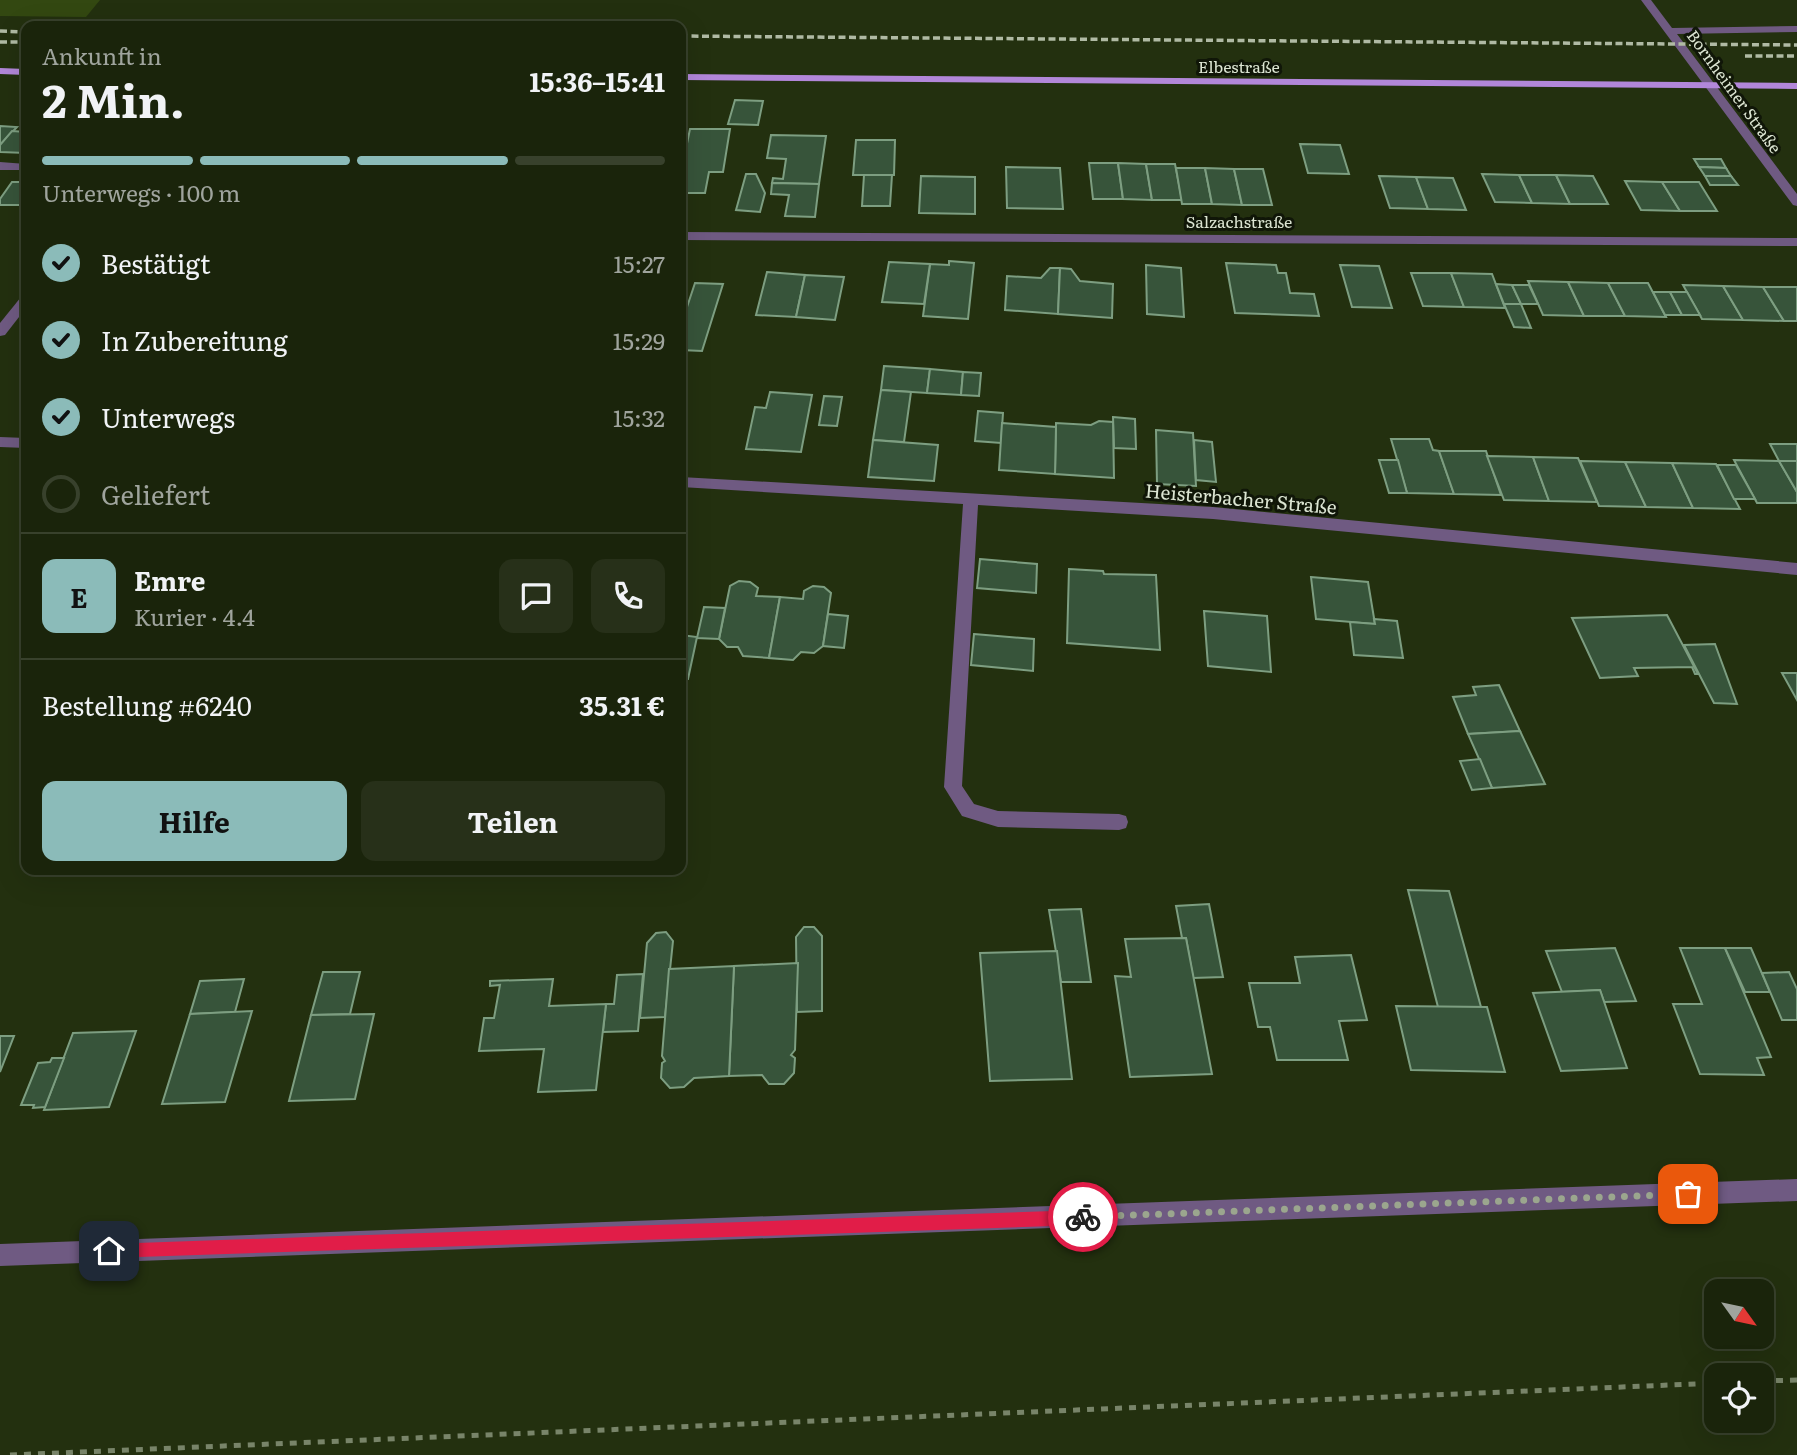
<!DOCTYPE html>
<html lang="de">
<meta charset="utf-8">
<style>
:root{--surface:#1a240b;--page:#273019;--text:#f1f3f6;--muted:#9fa49d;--line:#38412c;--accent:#8bbbb9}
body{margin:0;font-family:Literata,serif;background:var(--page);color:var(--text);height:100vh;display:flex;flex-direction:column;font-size:26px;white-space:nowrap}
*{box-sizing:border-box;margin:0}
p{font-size:23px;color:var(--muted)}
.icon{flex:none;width:38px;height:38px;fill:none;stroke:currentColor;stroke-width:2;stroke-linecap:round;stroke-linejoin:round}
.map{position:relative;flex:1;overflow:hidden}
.panel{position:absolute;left:21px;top:21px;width:665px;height:854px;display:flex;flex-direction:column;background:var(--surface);border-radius:14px;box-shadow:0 7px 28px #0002,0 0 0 2px var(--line)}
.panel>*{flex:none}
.needle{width:46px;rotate:123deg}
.tools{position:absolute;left:1704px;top:1279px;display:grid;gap:14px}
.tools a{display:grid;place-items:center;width:70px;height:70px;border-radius:14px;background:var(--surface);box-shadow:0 7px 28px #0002,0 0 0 2px var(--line);font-size:35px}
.pin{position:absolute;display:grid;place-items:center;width:60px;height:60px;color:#fff;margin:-30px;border-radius:14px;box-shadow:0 4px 10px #0006}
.courier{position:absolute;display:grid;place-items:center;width:70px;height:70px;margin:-35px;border:5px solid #e11d48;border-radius:50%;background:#fff;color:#222;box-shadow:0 2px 9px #0007}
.summary em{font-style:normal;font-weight:700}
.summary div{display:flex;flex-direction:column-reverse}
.summary{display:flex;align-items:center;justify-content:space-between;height:119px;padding:0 21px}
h1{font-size:46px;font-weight:700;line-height:52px}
.bar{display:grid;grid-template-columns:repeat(4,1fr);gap:10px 7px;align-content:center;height:84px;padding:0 21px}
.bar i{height:9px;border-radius:5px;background:var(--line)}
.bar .current{background:var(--accent)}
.bar p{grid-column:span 4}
.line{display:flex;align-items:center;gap:18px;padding:0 21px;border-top:2px solid var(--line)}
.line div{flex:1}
.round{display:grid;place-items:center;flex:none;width:74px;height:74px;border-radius:14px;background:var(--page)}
ol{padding:0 21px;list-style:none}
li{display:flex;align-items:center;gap:21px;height:77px}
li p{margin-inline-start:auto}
li .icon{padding:7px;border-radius:50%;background:var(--accent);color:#111;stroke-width:4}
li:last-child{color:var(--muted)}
li i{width:38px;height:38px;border:4px solid var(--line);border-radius:50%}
.button{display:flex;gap:14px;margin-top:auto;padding:14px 21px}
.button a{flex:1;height:80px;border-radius:14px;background:var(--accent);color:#111;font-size:28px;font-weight:700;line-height:80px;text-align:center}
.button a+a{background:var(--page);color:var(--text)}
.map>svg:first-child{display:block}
.green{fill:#334811}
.building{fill:#37543a;stroke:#7d9e81;stroke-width:2}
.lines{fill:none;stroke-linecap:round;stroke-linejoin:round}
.path{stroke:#788469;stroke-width:5;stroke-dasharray:7 7;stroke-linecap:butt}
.minor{fill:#6f5a82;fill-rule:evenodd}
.major{fill:#b287d9;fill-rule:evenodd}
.rail{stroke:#b0baa4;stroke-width:3.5;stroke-dasharray:7 3.5;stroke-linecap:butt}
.route{fill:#e11d48}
.done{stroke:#9ba68e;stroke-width:7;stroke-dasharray:0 12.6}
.labels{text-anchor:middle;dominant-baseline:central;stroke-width:6;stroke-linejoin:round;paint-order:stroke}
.far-street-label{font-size:16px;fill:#dce5d2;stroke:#101608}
.street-label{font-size:19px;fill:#dce5d2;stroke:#101608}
</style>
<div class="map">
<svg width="1797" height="1455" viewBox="0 0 1797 1455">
<rect width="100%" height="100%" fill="#23300f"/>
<polygon class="green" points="0,0 100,0 86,17 0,16"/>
<g class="building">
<polygon points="735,100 763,101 758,125 728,124"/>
<polygon points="0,126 17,127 0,145"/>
<polygon points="690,129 730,129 723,172 709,172 705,193 681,193 681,158 684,158"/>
<polygon points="12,131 26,132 26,153 0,152 0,145"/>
<polygon points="771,135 826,136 819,184 772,183 773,178 783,179 786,159 767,158"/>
<polygon points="856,140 895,140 894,175 853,175"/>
<polygon points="1300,144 1340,145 1349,174 1308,173"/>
<polygon points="1694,159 1721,159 1726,168 1699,167"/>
<polygon points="1089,163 1118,163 1123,199 1093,199"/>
<polygon points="1118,163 1146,164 1152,200 1123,199"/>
<polygon points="1146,164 1175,164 1182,200 1152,200"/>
<polygon points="1006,167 1060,168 1063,209 1007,208"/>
<polygon points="1699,167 1726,168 1731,176 1705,176"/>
<polygon points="1176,168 1205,168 1212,204 1182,204"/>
<polygon points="1205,168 1234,169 1242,205 1212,204"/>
<polygon points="1234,169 1263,169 1272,205 1242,205"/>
<polygon points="746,174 756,174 765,193 760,212 736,210"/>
<polygon points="1482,174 1519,175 1532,203 1495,202"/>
<polygon points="864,175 892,175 890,206 862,206"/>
<polygon points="1519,175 1556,175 1570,204 1532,203"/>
<polygon points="1556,175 1593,176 1608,204 1570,204"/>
<polygon points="921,176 975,177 975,214 919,213"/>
<polygon points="1379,176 1416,177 1428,209 1390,208"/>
<polygon points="1705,176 1731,176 1738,185 1710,185"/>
<polygon points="1416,177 1453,178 1466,210 1428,209"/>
<polygon points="1625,181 1662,182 1680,211 1641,210"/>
<polygon points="12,182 26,182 26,205 0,205 0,199"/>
<polygon points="1662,182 1699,182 1717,211 1680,211"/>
<polygon points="772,183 819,184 815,217 785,216 789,195 771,194"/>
<polygon points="949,261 974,263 968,319 923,316 930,264 949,265"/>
<polygon points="889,262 930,264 924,304 882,302"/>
<polygon points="1226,263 1276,265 1278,273 1286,273 1290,293 1314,294 1319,316 1235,313"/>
<polygon points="1146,265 1181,268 1184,317 1147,314"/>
<polygon points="1340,265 1379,266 1392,308 1352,307"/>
<polygon points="1050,268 1060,268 1058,314 1005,310 1007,276 1041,278"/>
<polygon points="1060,268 1071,269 1080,281 1113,284 1112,318 1058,314"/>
<polygon points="767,272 805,275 796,317 756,315"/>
<polygon points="1411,273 1451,273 1464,307 1423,306"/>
<polygon points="1451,273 1492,274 1505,308 1464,307"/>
<polygon points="805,275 844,277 835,320 796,317"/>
<polygon points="1528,281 1568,282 1584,316 1543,315"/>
<polygon points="1568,282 1608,283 1625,316 1584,316"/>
<polygon points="695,283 723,284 702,351 681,350 681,313 685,313"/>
<polygon points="1608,283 1648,283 1666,317 1625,316"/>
<polygon points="1496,284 1512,285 1521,304 1504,304"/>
<polygon points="1512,285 1529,285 1538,304 1521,304"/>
<polygon points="1683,285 1723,286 1743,320 1702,319"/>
<polygon points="1723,286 1763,287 1784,321 1743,320"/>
<polygon points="1763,287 1797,287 1797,321 1784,321"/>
<polygon points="1653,292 1670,292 1682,315 1665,315"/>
<polygon points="1670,292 1687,292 1700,315 1682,315"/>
<polygon points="1504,304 1521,304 1531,328 1514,327"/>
<polygon points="884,366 930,369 927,393 881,390"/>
<polygon points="930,369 963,372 961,395 927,393"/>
<polygon points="963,372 981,373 979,396 961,395"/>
<polygon points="881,390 911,392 904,442 873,440"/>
<polygon points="770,392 812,395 801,452 746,449 755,407 766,408"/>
<polygon points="824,396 842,397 837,426 819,425"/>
<polygon points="978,411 1003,413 1001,443 975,441"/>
<polygon points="1113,417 1135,419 1136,449 1114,448"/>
<polygon points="1099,421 1113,422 1114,478 1055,474 1056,423 1091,425"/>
<polygon points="1002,423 1056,427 1055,474 999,470"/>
<polygon points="1156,430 1193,433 1196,486 1157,484"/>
<polygon points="1391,439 1429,439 1433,450 1439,451 1454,494 1407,493"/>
<polygon points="873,440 938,445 934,481 868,477"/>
<polygon points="1194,440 1212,442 1216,482 1196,480"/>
<polygon points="1770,444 1797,444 1797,461 1779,461"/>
<polygon points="1439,451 1486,451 1501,495 1454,494"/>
<polygon points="1487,456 1533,457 1549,501 1504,500"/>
<polygon points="1533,457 1578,458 1597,502 1549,501"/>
<polygon points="1379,460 1398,460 1407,493 1389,493"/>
<polygon points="1734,460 1779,461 1797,492 1797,503 1757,503"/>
<polygon points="1580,461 1625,462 1646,507 1599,506"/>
<polygon points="1779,461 1797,461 1797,492"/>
<polygon points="1625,462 1672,463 1693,508 1646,507"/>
<polygon points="1672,463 1716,464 1740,509 1693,508"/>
<polygon points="1717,465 1736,465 1755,499 1734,499"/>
<polygon points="980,559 1037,564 1036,593 977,588"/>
<polygon points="1069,569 1103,571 1104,574 1156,575 1160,650 1067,643"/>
<polygon points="1311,577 1368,582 1375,624 1316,619"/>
<polygon points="739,581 750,582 758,588 756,596 780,597 769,658 743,656 738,647 727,647 719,639 730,586"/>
<polygon points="813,586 824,587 831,593 823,646 814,653 801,652 793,660 769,658 780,597 803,599 804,591"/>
<polygon points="704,607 725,608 719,639 697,638"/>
<polygon points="1204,611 1267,616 1271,672 1208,666"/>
<polygon points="828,614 848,616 844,648 823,646"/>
<polygon points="1667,615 1698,674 1695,674 1692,667 1634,668 1638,676 1600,678 1572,618"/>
<polygon points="1374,619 1397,621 1403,658 1354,655 1350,622 1375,624"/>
<polygon points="974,634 1034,639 1033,671 971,665"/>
<polygon points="681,635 697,637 688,679 681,679"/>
<polygon points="1715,644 1737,704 1714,703 1684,645"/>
<polygon points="1782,673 1797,673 1797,700"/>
<polygon points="1499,685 1520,731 1468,734 1453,697 1476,695 1473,687"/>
<polygon points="1520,731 1545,784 1492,788 1468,734"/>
<polygon points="1480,759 1492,788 1472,790 1460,761"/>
<polygon points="1408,890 1449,891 1481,1007 1438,1007"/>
<polygon points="1209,904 1223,977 1193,978 1186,938 1182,938 1176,906"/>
<polygon points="1081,909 1091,982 1061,982 1049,910"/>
<polygon points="804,927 814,927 822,936 822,1011 797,1012 796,937"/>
<polygon points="666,932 673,941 665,1017 640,1018 647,943 656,933"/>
<polygon points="1186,938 1212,1074 1130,1077 1115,976 1131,977 1125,939"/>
<polygon points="1615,948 1636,1001 1604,1002 1600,990 1562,992 1546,951"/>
<polygon points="1680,948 1725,948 1771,1057 1757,1058 1764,1075 1700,1074 1673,1004 1702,1004"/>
<polygon points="1725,948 1751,948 1770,992 1745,992"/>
<polygon points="1057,951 1072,1079 990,1081 980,953"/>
<polygon points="1351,955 1367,1020 1339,1021 1348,1060 1277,1060 1270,1027 1258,1027 1249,983 1300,983 1295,957"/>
<polygon points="798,963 795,1050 791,1055 795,1058 794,1073 784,1084 769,1084 762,1075 729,1076 734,966"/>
<polygon points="734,966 729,1076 694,1078 684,1087 670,1088 661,1078 662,1063 665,1061 662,1056 669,969"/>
<polygon points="323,972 360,972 350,1014 311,1015"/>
<polygon points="1789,972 1797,989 1797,1020 1782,1020 1762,973"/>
<polygon points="643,974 638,1031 603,1032 606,1004 614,1004 617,975"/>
<polygon points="244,979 235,1012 190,1014 200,981"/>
<polygon points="553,979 549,1006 606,1004 596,1090 538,1092 544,1049 479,1051 484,1018 494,1018 500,985 490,986 490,981"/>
<polygon points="1600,990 1627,1068 1561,1071 1533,993"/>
<polygon points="1396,1006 1487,1007 1505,1072 1411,1070"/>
<polygon points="252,1011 225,1102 162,1104 190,1014"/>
<polygon points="374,1014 355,1099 289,1101 311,1015"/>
<polygon points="136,1031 109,1107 44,1110 73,1033"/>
<polygon points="0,1036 14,1036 0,1072"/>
<polygon points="52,1058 64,1058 45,1107 33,1108 34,1105 21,1105 38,1063 50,1062"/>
</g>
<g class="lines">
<g class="path">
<polyline points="1762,1381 1797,1380"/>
<polyline points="10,1455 1717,1383"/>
</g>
<g class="minor">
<polygon points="1641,0 1651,0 1672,28 1797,26 1797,32 1677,34 1797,194 1797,206 1793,205"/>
<polygon points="0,162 26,164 26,170 0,170"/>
<polygon points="681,232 1797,238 1797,246 681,240"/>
<polygon points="26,296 26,308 5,335 0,336 0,323 21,297"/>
<polygon points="0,437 26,438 26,448 0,447"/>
<polygon points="681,477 1213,507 1797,563 1797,575 1213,519 978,505 962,786 974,804 998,811 1119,814 1126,816 1128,822 1126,828 1119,830 998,827 962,816 944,787 963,504 681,487"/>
<polygon points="1797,1179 1797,1201 0,1266 0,1244"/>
</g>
<g class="major">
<polygon points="0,68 26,69 26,75 0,74"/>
<polygon points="681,74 1797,83 1797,89 681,80"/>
</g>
<g class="rail">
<polyline points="0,31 26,32"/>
<polyline points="681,36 1797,45"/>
<polyline points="0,42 26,42"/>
<polyline points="1745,56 1797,56"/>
</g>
</g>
<polygon class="route" points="1083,1210 1088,1212 1090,1217 1088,1222 1083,1225 109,1258 104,1256 101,1251 104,1246 109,1244"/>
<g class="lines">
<polyline class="done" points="1083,1217 1688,1194"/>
</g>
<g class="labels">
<g class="far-street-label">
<text x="1239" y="66">Elbestraße</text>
<text transform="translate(1735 91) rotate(54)">Bornheimer Straße</text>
<text x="1239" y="221">Salzachstraße</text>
</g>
<g class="street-label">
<text transform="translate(1241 498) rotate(5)">Heisterbacher Straße</text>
</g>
</g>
</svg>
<div class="tools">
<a><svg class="needle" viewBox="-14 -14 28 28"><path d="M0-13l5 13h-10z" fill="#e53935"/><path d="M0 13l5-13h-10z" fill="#9fa49d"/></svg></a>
<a><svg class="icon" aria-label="locate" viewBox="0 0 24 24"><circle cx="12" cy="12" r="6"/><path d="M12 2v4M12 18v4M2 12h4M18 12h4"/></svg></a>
</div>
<div class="pin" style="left:1688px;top:1194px;background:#ea580c"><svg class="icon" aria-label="bag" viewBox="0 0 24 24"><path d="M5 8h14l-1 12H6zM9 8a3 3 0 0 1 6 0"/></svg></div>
<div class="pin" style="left:109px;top:1251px;background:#1f2937"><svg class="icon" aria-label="home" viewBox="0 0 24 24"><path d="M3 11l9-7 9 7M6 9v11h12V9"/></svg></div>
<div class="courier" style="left:1083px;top:1217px"><svg class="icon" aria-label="bike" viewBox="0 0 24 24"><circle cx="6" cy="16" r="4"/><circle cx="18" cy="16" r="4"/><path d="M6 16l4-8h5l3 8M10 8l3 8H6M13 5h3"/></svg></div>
<section class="panel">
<div class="summary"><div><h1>2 Min.</h1><p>Ankunft in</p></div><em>15:36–15:41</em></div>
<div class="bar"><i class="current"></i><i class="current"></i><i class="current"></i><i></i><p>Unterwegs · 100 m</p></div>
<ol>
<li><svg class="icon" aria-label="check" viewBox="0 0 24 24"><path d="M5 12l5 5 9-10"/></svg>Bestätigt<p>15:27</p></li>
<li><svg class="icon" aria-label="check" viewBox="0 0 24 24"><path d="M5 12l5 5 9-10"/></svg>In Zubereitung<p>15:29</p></li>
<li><svg class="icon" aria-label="check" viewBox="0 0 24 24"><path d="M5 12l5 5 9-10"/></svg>Unterwegs<p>15:32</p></li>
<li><i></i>Geliefert</li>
</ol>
<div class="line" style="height:126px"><b class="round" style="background:var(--accent);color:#111">E</b><div><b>Emre</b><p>Kurier · 4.4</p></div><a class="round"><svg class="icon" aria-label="chat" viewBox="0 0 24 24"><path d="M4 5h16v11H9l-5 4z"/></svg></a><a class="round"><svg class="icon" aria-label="phone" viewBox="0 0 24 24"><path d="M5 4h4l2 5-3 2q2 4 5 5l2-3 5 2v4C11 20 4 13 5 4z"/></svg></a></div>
<div class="line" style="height:91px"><div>Bestellung #6240</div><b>35.31 €</b></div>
<div class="button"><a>Hilfe</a><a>Teilen</a></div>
</section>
</div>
